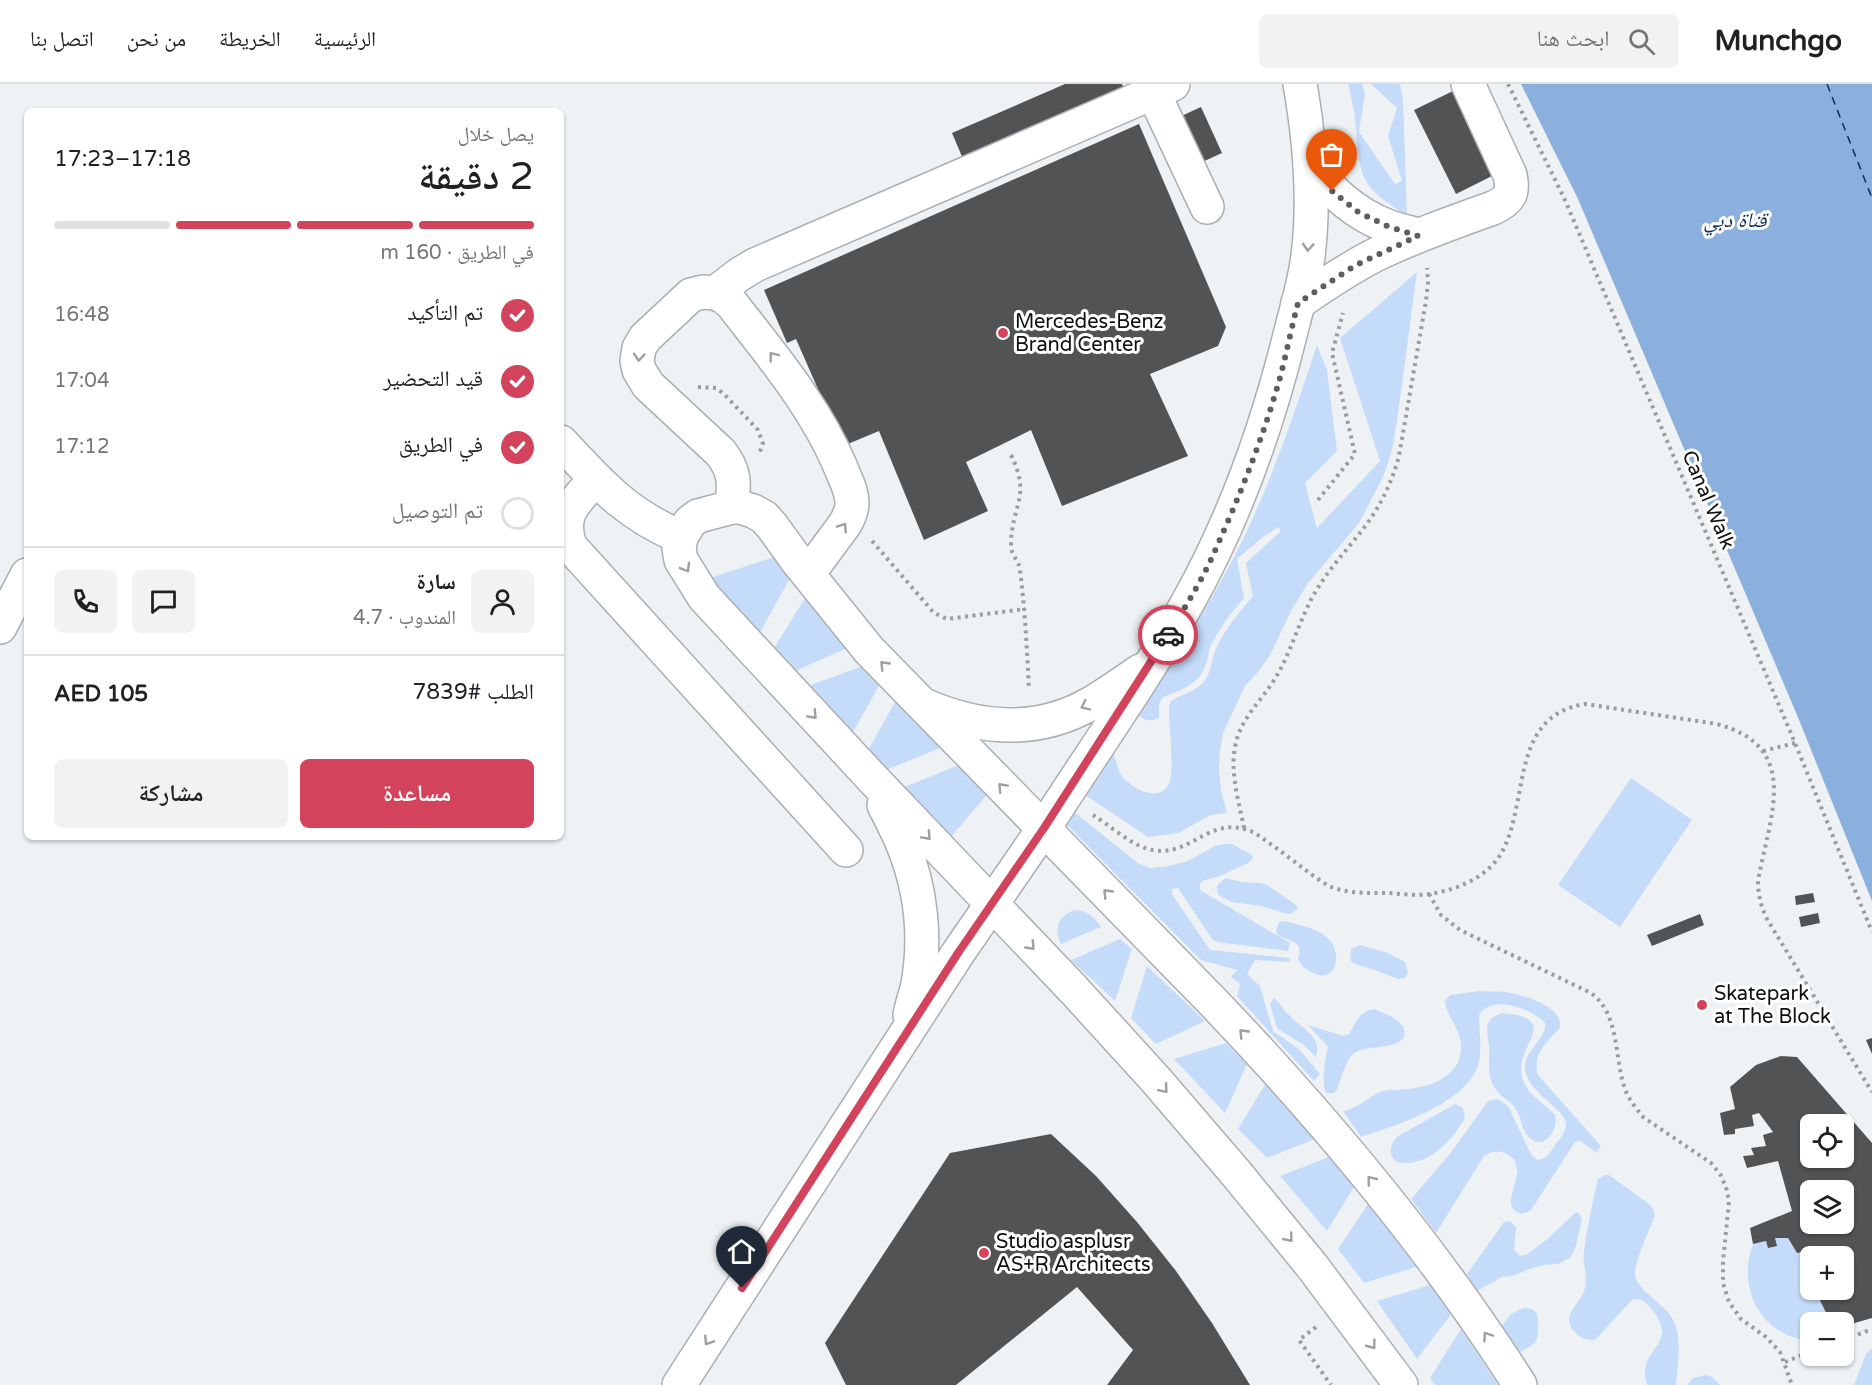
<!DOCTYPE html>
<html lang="ar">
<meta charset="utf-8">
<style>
:root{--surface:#fff;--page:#f2f2f2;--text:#202124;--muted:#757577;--line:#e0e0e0;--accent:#d4435c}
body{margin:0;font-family:"Varela Round","Noto Naskh Arabic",sans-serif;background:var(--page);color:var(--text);direction:rtl;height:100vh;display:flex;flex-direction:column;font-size:22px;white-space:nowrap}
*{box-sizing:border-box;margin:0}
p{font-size:20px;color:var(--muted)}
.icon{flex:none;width:33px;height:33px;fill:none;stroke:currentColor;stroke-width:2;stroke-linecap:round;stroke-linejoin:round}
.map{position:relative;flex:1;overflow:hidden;direction:ltr}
.panel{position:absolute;left:24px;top:24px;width:540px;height:732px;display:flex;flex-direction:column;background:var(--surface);border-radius:9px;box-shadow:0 2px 4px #0004;direction:rtl}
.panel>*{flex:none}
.controls{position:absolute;left:1800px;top:1030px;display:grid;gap:12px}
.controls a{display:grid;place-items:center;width:54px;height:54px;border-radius:9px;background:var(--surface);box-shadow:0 2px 4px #0004;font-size:30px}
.pin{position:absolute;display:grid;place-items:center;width:51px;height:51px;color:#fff;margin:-62px -26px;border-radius:50% 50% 50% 0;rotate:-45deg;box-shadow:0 0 6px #0007}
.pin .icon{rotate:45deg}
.courier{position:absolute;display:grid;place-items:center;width:60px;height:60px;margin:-30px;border:4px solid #d4435c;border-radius:50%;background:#fff;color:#222;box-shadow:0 2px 8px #0007}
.head em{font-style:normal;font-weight:600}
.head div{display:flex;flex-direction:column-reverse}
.head{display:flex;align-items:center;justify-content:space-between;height:102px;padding:0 30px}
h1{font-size:39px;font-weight:600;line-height:45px}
.bar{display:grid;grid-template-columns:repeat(4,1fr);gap:9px 6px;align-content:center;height:72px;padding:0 30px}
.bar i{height:8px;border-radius:4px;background:var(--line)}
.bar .on{background:var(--accent)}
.bar p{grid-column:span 4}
.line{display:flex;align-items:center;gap:15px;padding:0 30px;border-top:2px solid var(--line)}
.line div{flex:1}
.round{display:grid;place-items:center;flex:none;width:63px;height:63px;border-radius:9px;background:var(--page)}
ol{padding:0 30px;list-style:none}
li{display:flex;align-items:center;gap:18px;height:66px}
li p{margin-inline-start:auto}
li .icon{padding:6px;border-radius:50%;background:var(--accent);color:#fff;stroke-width:4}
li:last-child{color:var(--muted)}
li i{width:33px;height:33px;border:3px solid var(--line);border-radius:50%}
.cta{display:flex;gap:12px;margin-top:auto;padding:12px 30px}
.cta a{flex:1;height:69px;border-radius:9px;background:var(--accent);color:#fff;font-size:24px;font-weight:600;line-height:69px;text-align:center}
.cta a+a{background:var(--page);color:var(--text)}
header{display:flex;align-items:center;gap:36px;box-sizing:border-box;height:84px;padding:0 30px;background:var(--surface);border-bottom:2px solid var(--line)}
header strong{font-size:28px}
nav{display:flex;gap:33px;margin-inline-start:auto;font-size:21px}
.search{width:420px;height:54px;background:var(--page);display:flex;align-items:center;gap:15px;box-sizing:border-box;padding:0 21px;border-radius:9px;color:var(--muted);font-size:22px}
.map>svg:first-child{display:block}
.green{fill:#c4dcfa}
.water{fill:#8bb0dd}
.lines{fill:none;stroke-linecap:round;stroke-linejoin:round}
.ferry{stroke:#082f59;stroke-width:1.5;stroke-dasharray:8 6;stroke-linecap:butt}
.building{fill:#515355;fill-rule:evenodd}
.minor-casing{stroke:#acaeb1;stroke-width:36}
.highway-casing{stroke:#acaeb1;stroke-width:36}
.path{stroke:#9a9c9e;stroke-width:4;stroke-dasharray:3 4.5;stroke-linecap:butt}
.minor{stroke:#fff;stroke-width:33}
.highway{stroke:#fff;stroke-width:33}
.oneway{stroke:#9f9f9f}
.done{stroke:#5d5e60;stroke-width:6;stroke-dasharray:0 10.8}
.route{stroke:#d4435c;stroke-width:8}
.poi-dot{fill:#d4435c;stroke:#fff;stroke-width:2}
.labels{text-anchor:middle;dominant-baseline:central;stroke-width:6;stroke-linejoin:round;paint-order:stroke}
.poi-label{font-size:20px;fill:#0e0f10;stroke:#fff;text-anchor:start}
.street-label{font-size:20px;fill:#0e0f10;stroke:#fff}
.water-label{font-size:21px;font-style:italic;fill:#082f59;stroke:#fff}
</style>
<header>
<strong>Munchgo</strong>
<div class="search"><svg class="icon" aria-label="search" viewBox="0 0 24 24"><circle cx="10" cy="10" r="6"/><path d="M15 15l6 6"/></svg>ابحث هنا</div>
<nav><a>الرئيسية</a><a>الخريطة</a><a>من نحن</a><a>اتصل بنا</a></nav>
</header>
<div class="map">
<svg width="1872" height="1301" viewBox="0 0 1872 1301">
<rect width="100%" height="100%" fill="#eff2f4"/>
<g class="green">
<path d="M1348 0H1362L1365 9 1359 48 1395 100 1402 97 1388 52 1397 24 1371 0H1400L1403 16 1407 132C1394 123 1380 115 1370 103 1356 85 1358 58 1355 36 1354 24 1351 12 1348 0Z"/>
<path d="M1417 188 1397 337 1392 366 1383 393 1359 439 1309 498 1292 525 1270 571 1259 587 1245 602 1223 649 1220 667 1219 686 1221 707 1227 729 1211 731 1178 749 1148 753 1085 711 1114 670C1116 678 1118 686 1122 692 1133 706 1163 721 1170 696 1174 684 1169 641 1169 626L1170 618C1181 609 1195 610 1205 596 1212 586 1211 576 1216 565 1224 545 1240 528 1253 512L1246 479 1280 448 1279 443 1264 452 1237 475 1244 514C1231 529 1220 543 1211 561 1208 567 1209 574 1206 580 1199 601 1181 606 1163 613L1159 620V634C1150 638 1144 637 1138 630 1167 583 1199 538 1225 490 1265 418 1291 339 1317 261L1327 286 1337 367 1305 399 1317 444 1380 377 1340 254Z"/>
<polygon points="780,471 793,489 758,552 707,495"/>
<polygon points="808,509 854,561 793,588 773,566"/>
<polygon points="871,579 884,593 852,650 805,603"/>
<polygon points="899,611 947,661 886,686 867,668"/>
<polygon points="964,679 991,706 950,754 902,704"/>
<polygon points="1631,694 1692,736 1620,843 1558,801"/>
<polygon points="1073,727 1138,779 1150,784 1169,782 1188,777 1215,762 1223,760 1232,760 1252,771 1253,774 1250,778 1220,792 1202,797 1200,800 1200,806 1290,859 1288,867 1217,858 1212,855 1178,804 1172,805 1172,810 1210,866 1289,874 1289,878 1255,876 1247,890 1260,902 1273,947 1300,966 1320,990 1314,997 1237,912 1240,900 1231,893 1237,886 1201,876 1067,741"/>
<polygon points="1225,794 1242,798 1260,799 1267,801 1296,821 1298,824 1292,829 1288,830 1261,822 1231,818 1218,811 1217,802"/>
<path d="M1076 826C1088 827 1094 833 1101 843L1061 860C1053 844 1058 831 1076 826Z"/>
<path d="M1285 837C1298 841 1313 843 1324 851 1345 865 1338 903 1311 888 1304 884 1301 882 1298 875 1304 856 1290 858 1278 851L1276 847 1279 838Z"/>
<polygon points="1120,855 1132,865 1115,917 1071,876"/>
<polygon points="1360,861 1388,869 1405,878 1408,889 1405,894 1398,895 1375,886 1355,880 1350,876 1351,865"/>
<polygon points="1147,882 1205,937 1156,960 1131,934"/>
<path d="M1480 907C1488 908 1497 907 1505 908 1521 910 1567 923 1559 945 1546 959 1532 970 1538 991L1601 1062 1596 1069 1581 1057 1575 1058 1531 1126C1526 1129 1522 1131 1517 1128 1504 1121 1516 1101 1517 1090 1518 1085 1516 1081 1514 1076 1505 1066 1495 1065 1484 1072L1436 1149 1411 1115 1449 1071 1488 1017 1498 1015 1508 1022 1530 1068 1533 1073 1538 1076C1548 1075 1550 1068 1555 1061 1559 1056 1566 1048 1566 1041 1566 1024 1528 1010 1525 985 1523 967 1547 955 1545 939 1532 925 1492 909 1479 931 1479 946 1482 964 1479 978 1469 1019 1397 1041 1361 1053L1343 1027C1362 1023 1369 1011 1384 1007 1389 1005 1393 1006 1398 1006 1425 1005 1463 995 1461 960 1460 944 1446 932 1445 917L1450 911Z"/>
<path d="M1274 914C1280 919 1284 927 1290 932 1301 944 1323 953 1316 973L1304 961 1278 945 1275 938 1270 920Z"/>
<path d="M1374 925C1383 929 1401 935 1404 945 1411 968 1363 959 1352 971 1345 979 1341 995 1337 1005L1334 1009H1326C1321 995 1325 977 1328 963L1308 941 1343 952 1349 950C1356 939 1359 927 1374 925Z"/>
<path d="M1503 929C1564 935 1514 961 1522 993 1527 1012 1543 1017 1555 1031 1559 1045 1544 1068 1530 1054 1522 1047 1521 1034 1516 1025 1511 1017 1502 1014 1496 1006 1486 993 1490 977 1489 962 1488 955 1486 945 1488 939 1491 933 1497 931 1503 929Z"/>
<polygon points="1226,959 1247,980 1225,1029 1174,975"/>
<polygon points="1266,999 1315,1055 1267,1074 1238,1045"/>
<path d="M1455 1020 1463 1024 1465 1034C1452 1057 1426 1085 1396 1078 1388 1069 1389 1061 1398 1052Z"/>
<polygon points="1329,1073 1354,1103 1327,1147 1280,1092"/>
<path d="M1605 1091H1609L1645 1117C1651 1121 1654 1125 1655 1132 1650 1144 1634 1179 1635 1190 1636 1207 1665 1219 1673 1236 1683 1255 1677 1280 1676 1301H1647C1634 1262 1686 1262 1648 1221 1643 1216 1640 1214 1632 1216L1596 1255C1585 1259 1570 1248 1569 1236 1569 1225 1583 1215 1585 1204 1588 1191 1582 1179 1584 1167 1587 1144 1592 1121 1597 1099L1598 1095Z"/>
<polygon points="1368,1120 1416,1183 1364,1199 1338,1165"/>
<polygon points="1576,1128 1579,1129 1582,1136 1575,1165 1571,1173 1558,1180 1545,1181 1532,1184 1512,1192 1502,1193 1477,1207 1467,1190 1504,1138 1510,1137 1516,1143 1514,1166 1521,1172 1526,1171 1546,1156"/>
<path d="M1775 1154H1788L1797 1169 1810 1167 1813 1173H1810V1206H1815L1831 1239H1810V1256C1762 1254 1736 1203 1753 1160L1766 1157 1768 1163Z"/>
<polygon points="1430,1201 1452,1229 1417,1275 1377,1217"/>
<path d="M1523 1224C1536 1223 1539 1230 1538 1242 1538 1247 1538 1252 1536 1257 1533 1262 1525 1265 1520 1268L1502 1242 1511 1230Z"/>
<polygon points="1461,1245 1498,1301 1435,1301 1430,1294"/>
<polygon points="1872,1264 1872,1301 1854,1301 1866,1270"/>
<polygon points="1706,1291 1712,1293 1720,1301 1687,1301 1693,1294"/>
</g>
<polygon class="water" points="1521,0 1872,0 1872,817 1797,631 1578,115"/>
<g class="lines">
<polyline class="ferry" points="1827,0 1872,114"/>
</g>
<g class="building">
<polygon points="1065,0 1122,0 1124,5 963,75 952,49"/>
<polygon points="1453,7 1494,91 1456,110 1414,26"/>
<polygon points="1201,23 1222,69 1198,80 1177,34"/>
<polygon points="1139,40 1226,243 1218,262 1150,290 1188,372 1062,422 1031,346 966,378 988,427 924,456 879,347 843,362 796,255 787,259 764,206"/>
<polygon points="1813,809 1815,818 1796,821 1795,812"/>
<polygon points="1818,829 1820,839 1801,843 1799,833"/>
<polygon points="1700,830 1704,841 1652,862 1647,851"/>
<polygon points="1872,954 1872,970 1866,956"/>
<path d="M1781 972 1797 973 1872 1059V1234L1844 1242V1239H1831L1815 1206H1844V1173H1813L1810 1167 1797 1169 1788 1154H1775L1777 1162 1768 1164 1766 1157 1753 1160 1750 1144 1792 1127 1778 1077 1747 1084 1743 1072 1754 1071 1751 1064 1766 1062 1763 1051 1773 1048 1759 1029 1752 1031 1754 1042 1735 1045V1050L1724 1051 1720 1029 1735 1025 1730 1003 1756 981ZM1810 1041H1844V1074H1810ZM1810 1107H1844V1140H1810Z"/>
<polygon points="1051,1050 1096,1092 1137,1138 1176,1187 1212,1239 1250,1301 1107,1301 1133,1266 1077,1203 956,1301 846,1301 825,1259 950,1069"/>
</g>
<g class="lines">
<g class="minor-casing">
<g id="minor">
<polyline points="1153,8 1207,123"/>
<path d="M1310 82C1332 108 1355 130 1387 142 1397 146 1408 148 1418 151"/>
<polyline points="715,209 740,190 755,181 1173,0"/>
<path d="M1298 219C1324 201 1349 184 1377 170 1414 152 1454 138 1493 124 1510 116 1514 109 1510 91L1468 0"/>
<path d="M561 358C600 400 627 431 681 453"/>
<path d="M595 395C575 419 559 429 570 462L846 766"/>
<path d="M732 423C734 400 736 389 721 369L648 301 639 286 637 277 639 264 645 254 691 211 703 208 715 209 724 213 732 220C772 272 815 322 841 384 845 395 852 406 852 419 852 427 849 433 845 440L808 490"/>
<polyline points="0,543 27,491"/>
<path d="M884 721C891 735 898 748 904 763 921 806 926 854 918 900 916 910 912 920 910 931"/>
<polyline points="679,1301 958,869 1044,744"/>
<path d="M1401 1301 1312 1182 1235 1088 1156 996 1074 906 872 694 704 513 681 476 679 465 681 453 690 438 698 432 732 423H740L753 427 764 433 772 442 798 478 869 566 1213 918C1326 1036 1432 1163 1520 1301"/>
</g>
</g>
<g class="highway-casing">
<g id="highway">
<path d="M926 622C980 645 1037 650 1090 620 1107 610 1124 598 1140 587"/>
<path d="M1044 744C1092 669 1144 596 1188 518 1235 434 1268 341 1291 247 1297 223 1305 197 1308 172 1315 115 1310 57 1300 0"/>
</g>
</g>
<g class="path">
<polyline points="1508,0 1565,116 1795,659 1872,848"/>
<polyline points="698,303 716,304 724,310 758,346 763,360 759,370"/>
<path d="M1011 371C1032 413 1011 422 1011 461 1011 473 1019 475 1020 486 1025 526 1027 566 1029 606"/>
<polyline points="1318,416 1355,370 1332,269 1343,229"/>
<polyline points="872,457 934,529 947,535 1025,525"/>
<polyline points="1763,667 1795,659"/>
<path d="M1093 731C1109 741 1130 760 1148 765 1191 777 1209 727 1255 749 1271 760 1287 772 1303 784 1311 790 1320 797 1329 802 1348 810 1368 809 1388 809 1401 810 1416 812 1429 810 1458 806 1491 792 1504 764 1529 712 1511 632 1585 620L1717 640C1803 663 1769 734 1758 797 1758 811 1761 822 1767 835L1872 1008"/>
<path d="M1244 744C1239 718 1230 690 1235 663 1240 634 1262 617 1276 593 1294 563 1301 528 1321 499 1336 476 1356 456 1371 434 1384 415 1393 394 1399 372L1426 217 1428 199 1427 184"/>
<path d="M1429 810 1441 831 1460 846 1591 909C1620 930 1614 974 1625 1005 1629 1016 1636 1024 1643 1033L1711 1079 1720 1090 1726 1103 1729 1117 1723 1178V1199L1729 1218 1741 1235 1766 1253 1780 1268 1792 1301"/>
<polyline points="1316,1243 1299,1256 1331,1301"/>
<polyline points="1844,1256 1872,1245"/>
<polyline points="1785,1278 1810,1268"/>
</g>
<use href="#minor" class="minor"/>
<use href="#highway" class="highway"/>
</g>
<defs><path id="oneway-chevron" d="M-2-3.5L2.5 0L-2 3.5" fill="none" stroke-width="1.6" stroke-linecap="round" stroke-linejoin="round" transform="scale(1.5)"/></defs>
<g class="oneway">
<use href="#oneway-chevron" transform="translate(1308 163) rotate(94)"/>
<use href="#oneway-chevron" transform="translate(773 272) rotate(-128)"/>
<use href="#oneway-chevron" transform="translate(639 273) rotate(95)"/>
<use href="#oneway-chevron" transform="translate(843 443) rotate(-56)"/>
<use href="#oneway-chevron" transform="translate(686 484) rotate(60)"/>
<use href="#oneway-chevron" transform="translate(884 581) rotate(-134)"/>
<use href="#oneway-chevron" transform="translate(1085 622) rotate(154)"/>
<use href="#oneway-chevron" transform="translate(813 631) rotate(47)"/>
<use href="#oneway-chevron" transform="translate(1002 703) rotate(-133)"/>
<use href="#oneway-chevron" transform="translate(927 752) rotate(47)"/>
<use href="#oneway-chevron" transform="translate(1107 809) rotate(-134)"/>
<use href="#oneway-chevron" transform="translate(1031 862) rotate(46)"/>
<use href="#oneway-chevron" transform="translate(1243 949) rotate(-134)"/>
<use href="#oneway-chevron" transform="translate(1164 1005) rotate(49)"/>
<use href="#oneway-chevron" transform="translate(1371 1096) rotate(-129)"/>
<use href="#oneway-chevron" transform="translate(1289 1154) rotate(51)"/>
<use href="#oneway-chevron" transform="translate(1487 1252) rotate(-124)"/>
<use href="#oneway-chevron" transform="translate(708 1257) rotate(123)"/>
<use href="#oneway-chevron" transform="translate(1372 1261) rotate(53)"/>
</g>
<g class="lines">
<path class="done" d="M1168 551C1186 522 1204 493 1217 462 1242 407 1265 348 1281 290 1287 266 1292 242 1298 219L1356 181 1418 152 1387 142 1358 128 1332 107"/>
<polyline class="route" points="742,1204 958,869 1044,744 1168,551"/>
</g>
<g class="poi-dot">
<circle cx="1003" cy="249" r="6"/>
<circle cx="1702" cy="921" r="6"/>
<circle cx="984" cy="1169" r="6"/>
</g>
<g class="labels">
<g class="poi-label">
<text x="1015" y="238">Mercedes-Benz<tspan x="1015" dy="23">Brand Center</tspan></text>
<text x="1714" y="910">Skatepark<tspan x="1714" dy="23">at The Block</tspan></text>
<text x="996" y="1158">Studio asplusr<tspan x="996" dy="23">AS+R Architects</tspan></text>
</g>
<g class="street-label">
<text transform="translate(1708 416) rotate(67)">Canal Walk</text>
</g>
<g class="water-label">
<text x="1735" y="136">قناة دبي</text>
</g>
</g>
</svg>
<div class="controls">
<a><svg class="icon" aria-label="locate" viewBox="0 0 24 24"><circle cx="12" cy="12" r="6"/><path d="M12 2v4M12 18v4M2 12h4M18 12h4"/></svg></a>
<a><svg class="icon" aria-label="layers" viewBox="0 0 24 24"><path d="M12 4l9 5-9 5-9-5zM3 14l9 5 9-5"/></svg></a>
<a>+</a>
<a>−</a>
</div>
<div class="pin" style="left:1332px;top:107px;background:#ea580c"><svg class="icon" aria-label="bag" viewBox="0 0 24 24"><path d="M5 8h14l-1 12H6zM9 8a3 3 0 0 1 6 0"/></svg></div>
<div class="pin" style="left:742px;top:1204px;background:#1f2937"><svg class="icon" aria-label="home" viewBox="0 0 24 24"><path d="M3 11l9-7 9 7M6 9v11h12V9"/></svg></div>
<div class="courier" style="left:1168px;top:551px"><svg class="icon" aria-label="car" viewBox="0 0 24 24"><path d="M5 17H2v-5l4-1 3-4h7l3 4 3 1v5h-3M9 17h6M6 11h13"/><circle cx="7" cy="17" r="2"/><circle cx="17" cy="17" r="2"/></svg></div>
<section class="panel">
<div class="head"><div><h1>2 دقيقة</h1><p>يصل خلال</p></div><em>17:18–17:23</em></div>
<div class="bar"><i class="on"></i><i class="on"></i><i class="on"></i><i></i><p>في الطريق · 160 m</p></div>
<ol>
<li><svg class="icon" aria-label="check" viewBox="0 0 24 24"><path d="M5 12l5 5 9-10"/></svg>تم التأكيد<p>16:48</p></li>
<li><svg class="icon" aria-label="check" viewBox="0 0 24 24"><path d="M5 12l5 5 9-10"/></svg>قيد التحضير<p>17:04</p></li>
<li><svg class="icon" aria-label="check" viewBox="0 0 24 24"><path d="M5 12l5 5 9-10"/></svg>في الطريق<p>17:12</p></li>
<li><i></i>تم التوصيل</li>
</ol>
<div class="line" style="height:108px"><a class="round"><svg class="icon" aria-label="person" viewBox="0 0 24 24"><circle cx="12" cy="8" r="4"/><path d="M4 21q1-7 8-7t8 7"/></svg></a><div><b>سارة</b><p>المندوب · 4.7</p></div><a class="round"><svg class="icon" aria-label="chat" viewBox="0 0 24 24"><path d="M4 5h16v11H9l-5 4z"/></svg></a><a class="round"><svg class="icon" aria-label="phone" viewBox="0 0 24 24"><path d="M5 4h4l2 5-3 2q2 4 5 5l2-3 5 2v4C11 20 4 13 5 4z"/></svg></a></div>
<div class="line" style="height:78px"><div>الطلب #7839</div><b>AED 105</b></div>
<div class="cta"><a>مساعدة</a><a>مشاركة</a></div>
</section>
</div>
